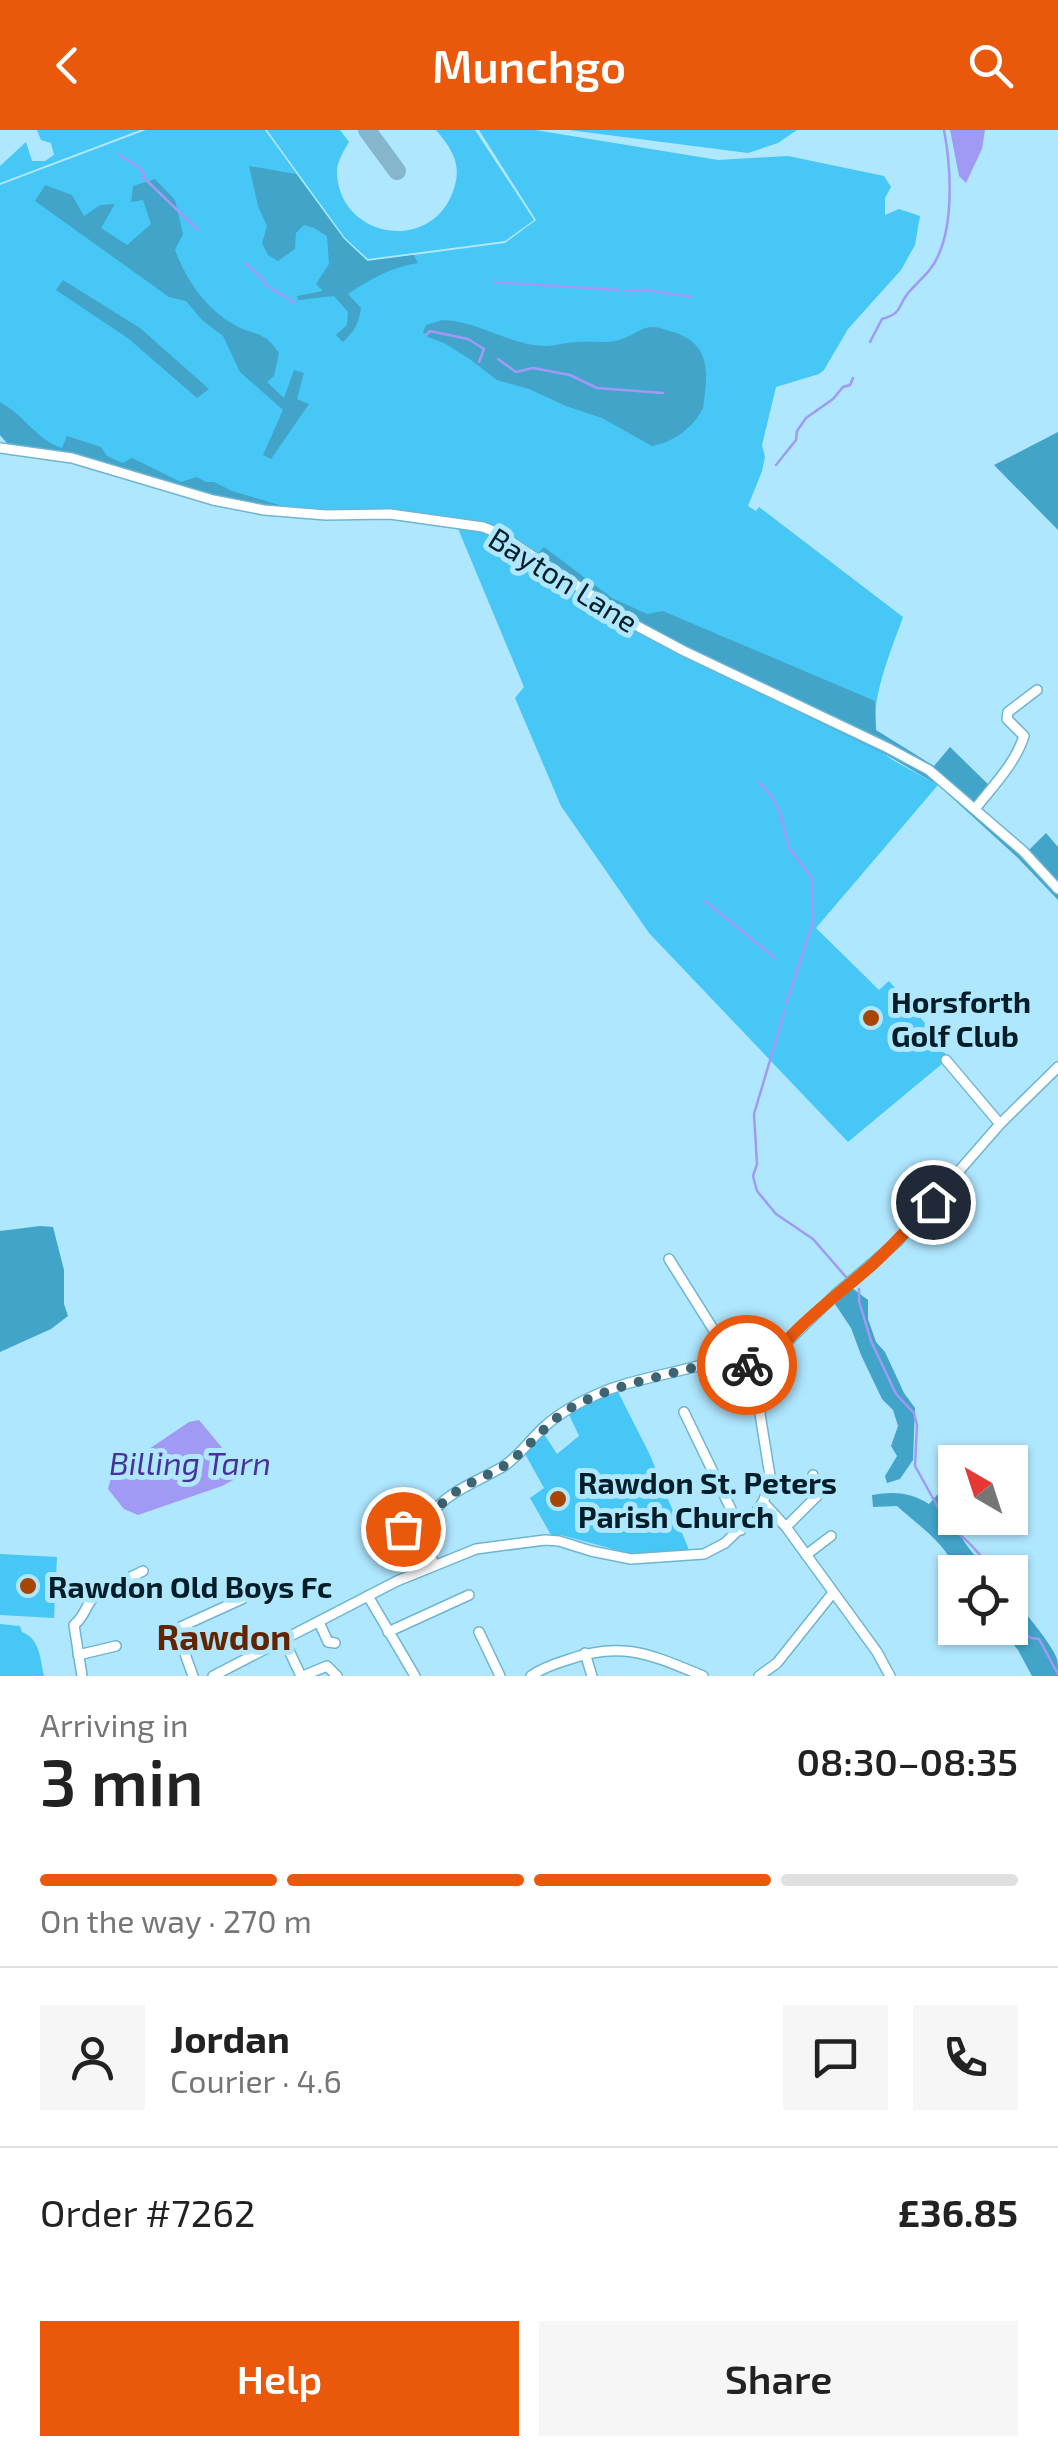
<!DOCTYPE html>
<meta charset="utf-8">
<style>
:root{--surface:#fff;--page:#f6f6f6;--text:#222;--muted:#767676;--line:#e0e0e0;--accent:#ea580c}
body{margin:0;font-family:"Exo 2",sans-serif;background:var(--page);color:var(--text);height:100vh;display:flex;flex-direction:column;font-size:38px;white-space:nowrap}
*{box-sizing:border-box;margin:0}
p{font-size:32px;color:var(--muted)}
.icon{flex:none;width:55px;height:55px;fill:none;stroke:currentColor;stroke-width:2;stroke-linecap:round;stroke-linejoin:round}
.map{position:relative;height:1546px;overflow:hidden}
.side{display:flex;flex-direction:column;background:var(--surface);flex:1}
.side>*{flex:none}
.needle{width:65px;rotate:321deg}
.tools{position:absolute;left:938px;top:1315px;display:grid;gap:20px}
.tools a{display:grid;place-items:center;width:90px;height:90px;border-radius:0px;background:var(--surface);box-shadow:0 2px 8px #0004;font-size:50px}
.pin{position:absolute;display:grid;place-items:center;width:85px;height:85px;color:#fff;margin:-42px;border:5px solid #fff;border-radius:50%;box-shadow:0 2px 10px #0007}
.courier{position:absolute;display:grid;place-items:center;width:100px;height:100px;margin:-50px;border:8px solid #ea580c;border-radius:50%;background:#fff;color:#222;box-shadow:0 2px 12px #0007}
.headline em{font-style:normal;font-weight:600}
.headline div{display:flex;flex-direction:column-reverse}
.headline{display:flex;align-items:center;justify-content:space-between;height:170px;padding:0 40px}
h1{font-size:65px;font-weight:600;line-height:75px}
.bar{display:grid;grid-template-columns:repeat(4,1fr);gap:15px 10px;align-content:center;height:120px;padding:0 40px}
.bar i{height:12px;border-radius:8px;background:var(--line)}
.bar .on{background:var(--accent)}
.bar p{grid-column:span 4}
.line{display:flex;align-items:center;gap:25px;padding:0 40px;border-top:2px solid var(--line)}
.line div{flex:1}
.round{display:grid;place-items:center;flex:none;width:105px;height:105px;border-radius:0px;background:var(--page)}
.button{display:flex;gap:20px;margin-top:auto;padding:20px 40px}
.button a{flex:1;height:115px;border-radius:0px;background:var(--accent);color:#fff;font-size:40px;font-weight:600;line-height:115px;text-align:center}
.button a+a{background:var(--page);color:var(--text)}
header{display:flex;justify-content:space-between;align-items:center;height:130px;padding:0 40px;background:var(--accent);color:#fff;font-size:45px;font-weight:600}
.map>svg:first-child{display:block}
.green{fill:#46c7f5}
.forest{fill:#42a4c9}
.water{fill:#a19af5}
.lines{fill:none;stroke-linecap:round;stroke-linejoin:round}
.stream{stroke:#a19af5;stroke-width:2.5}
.taxiway{stroke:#85b6cb;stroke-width:18}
.minor-casing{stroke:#6eb5d2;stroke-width:12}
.minor{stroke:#fff;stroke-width:9}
.done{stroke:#3d6473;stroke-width:10;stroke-dasharray:0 18}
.route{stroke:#ea580c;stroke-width:12}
.poi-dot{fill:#a74601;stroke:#afe7ff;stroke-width:4}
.labels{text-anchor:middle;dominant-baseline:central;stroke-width:10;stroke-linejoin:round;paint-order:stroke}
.street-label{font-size:30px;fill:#001d28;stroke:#afe7ff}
.poi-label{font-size:30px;font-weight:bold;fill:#001d28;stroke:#afe7ff;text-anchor:start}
.water-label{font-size:32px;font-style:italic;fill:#47329a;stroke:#afe7ff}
.quarter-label{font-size:35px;font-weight:bold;fill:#622500;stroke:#afe7ff}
</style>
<header><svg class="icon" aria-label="back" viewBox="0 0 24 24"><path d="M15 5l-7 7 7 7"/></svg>Munchgo<svg class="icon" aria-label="search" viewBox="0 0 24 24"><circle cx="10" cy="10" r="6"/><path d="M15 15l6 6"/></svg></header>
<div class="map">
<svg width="1058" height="1546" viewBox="0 0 1058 1546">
<rect width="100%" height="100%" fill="#afe7ff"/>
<g class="green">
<polygon points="37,0 140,0 0,53 0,36 26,12 32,31 45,31 54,25 51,13 41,10"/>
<path d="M146 0H265L344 109 368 131 505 113 536 90 479 0H535L718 30 788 26 884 46 891 57 885 68V85L899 79 920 86 915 115 901 140 848 199 824 240 819 244 776 257 762 315 765 327 762 341 748 376 756 381 759 377 903 487C891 522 860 589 884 623 891 631 927 648 938 655L816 798 879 860 889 851 925 893 924 900 949 928 848 1012 649 803 561 676 515 568 524 557 454 389 388 379 327 382 267 378 190 361 89 328 7 313 0 305V55Z"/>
<path d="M267 0H340L349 12C344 20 337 32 337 41 337 106 427 125 452 64 463 37 454 21 436 0H475L534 90 505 111 368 129 345 108Z"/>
<polygon points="569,0 797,0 778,13 748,23"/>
<polygon points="616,1258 650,1325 689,1420 635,1425 561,1405 551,1405 530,1368 544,1358 524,1322 544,1304 557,1324 579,1306 567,1280"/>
<polygon points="0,1424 57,1427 54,1488 0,1485"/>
<path d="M0 1494 20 1496 22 1502C40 1509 40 1528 44 1546H0Z"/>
</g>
<g class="forest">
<path d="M249 36 296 44 344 109 367 131 414 125 418 133C392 137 370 149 348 164L361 178C359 193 354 202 343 212L336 205 347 195 348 182 334 166 298 170 297 166 323 161 316 154 329 134 327 106 314 98 304 95 296 103 295 119 278 131 268 125 262 113 267 96 258 76Z"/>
<path d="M155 49 175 70 183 104 175 120C186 149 205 178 233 194 254 207 262 198 279 223L274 246 267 252 284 268 294 240 304 243 297 269 309 274 271 329 263 325 283 280 240 242 223 206 202 190 186 171 169 167 35 71 45 55 72 65 84 86 100 75 115 74 101 98 127 115 151 94 143 70 131 72 133 56Z"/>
<polygon points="63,150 140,198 209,259 197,268 129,209 56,160"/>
<path d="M442 190C480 191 510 216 546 216 556 216 567 212 577 212 589 211 603 213 615 211 628 209 639 198 651 197 659 197 666 200 673 202 712 214 708 244 703 278 694 297 674 312 652 316L602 288 566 276 529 259 497 250 471 230 446 214 428 207 423 202 426 195Z"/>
<path d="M0 272C23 284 38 311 62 318L67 306 101 317 107 326 123 333 132 328 181 352 197 347 206 352H214L232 361 283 376V379C217 374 156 347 93 329 65 322 36 318 7 313L0 305Z"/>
<polygon points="1058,302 1058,400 994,335"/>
<polygon points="544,417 612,468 647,484 663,481 875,571 876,600 934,636 950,617 994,660 981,679 1028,721 1046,703 1058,717 1058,770 1017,727 938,655 885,624 712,540 697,521 640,494 538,423"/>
<polygon points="40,1096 53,1097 64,1140 64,1174 68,1186 51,1199 0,1222 0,1101"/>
<polygon points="852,1158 868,1170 868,1189 876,1212 885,1222 904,1263 915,1278 913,1330 900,1349 887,1353 885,1346 897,1326 891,1316 898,1296 893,1280 882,1269 861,1225 851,1198 835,1174"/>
<path d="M947 1344 955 1350C954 1355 951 1360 950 1366 947 1397 971 1420 988 1442H957C947 1414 919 1396 897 1376L873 1377 872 1365C894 1361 910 1362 929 1374L938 1364Z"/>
<path d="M1010 1466C1020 1475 1054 1517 1057 1529 1058 1532 1058 1542 1058 1546H1032L1018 1520 1000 1498H1010Z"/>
</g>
<g class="water">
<polygon points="950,0 985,0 982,19 966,53 959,46"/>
<polygon points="199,1290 238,1337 237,1348 222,1356 138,1385 124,1379 108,1359 112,1344 189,1292"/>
</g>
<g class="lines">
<g class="stream">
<polyline points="119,25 139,37 144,44 143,47 198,100"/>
<polyline points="245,133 264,150 266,155 295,173"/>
<polyline points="494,152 619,160"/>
<polyline points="625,161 648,160 691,167"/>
<polyline points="426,205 430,201 468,209 484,219 479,232"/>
<path d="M870 212 882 189C903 183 897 177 908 163 918 151 932 141 938 126 954 92 951 36 944 0"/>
<polyline points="498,229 516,242 533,238 570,245 597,258 663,263"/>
<polyline points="776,335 796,310 797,301 806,288 833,269 843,257 850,255 853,248"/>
<polyline points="759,652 772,667 780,683 789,718 812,748 813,792 786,874"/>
<polyline points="705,771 775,828"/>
<polyline points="785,880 754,984 757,1034 753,1046 757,1061 776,1084 813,1109 846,1147"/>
<path d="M859 1159V1171L871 1211 896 1264 914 1283 917 1295 915 1336 939 1379 942 1395C965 1403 979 1425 995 1442"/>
<polyline points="1010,1465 1019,1482 1021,1501 1031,1508 1039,1509 1058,1544"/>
</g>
<polyline class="taxiway" points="367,0 397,41"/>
<g class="minor-casing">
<g id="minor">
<polyline points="0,318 72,328 213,370 264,380 326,385 390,384 483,397 498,403 639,497 684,521 888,618 929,640 1023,721 1058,759"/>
<path d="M975 679C993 656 1015 634 1024 606L1007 589 1008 582 1037 560"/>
<polyline points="946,930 1000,994"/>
<polyline points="669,1129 730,1226"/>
<polyline points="684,1282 741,1400"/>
<polyline points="763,1372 786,1397 877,1522 890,1546"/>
<polyline points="786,1397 817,1366 813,1345"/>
<polyline points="399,1403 403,1399 431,1396"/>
<polyline points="806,1425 831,1406"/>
<path d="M435 1435C427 1423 426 1396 433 1383 444 1363 485 1348 504 1336 520 1325 529 1311 543 1298 561 1281 587 1268 610 1259 649 1245 691 1241 730 1226L763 1243"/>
<polyline points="368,1466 415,1546"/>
<polyline points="319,1492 328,1512 335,1513"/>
<polyline points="388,1502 469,1465"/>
<polyline points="479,1502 500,1546"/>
<polyline points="284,1510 301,1546"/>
<polyline points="585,1523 592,1546"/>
<polyline points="78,1525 116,1516"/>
<path d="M82 1546 74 1495C84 1487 85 1478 92 1469 99 1461 132 1447 143 1441"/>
<polyline points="193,1546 176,1499 242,1469"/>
<polyline points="213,1546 397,1451 476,1419 545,1410 559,1411 591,1421 631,1429 704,1424 725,1413 753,1386 763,1372 771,1352 760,1284 763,1243 773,1226 837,1163 897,1112 1000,994 1058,937"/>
<polyline points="303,1546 327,1536 337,1546"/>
<path d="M531 1546C542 1538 554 1534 567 1530 622 1510 652 1525 703 1546"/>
<polyline points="759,1546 777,1533 832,1464"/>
</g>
</g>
<use href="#minor" class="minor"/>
</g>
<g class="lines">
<path class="done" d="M403 1399 431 1396C435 1365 475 1352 499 1339 528 1322 545 1291 576 1275 624 1250 679 1245 730 1226L747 1235"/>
<path class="route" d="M747 1235 762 1243C790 1198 835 1168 873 1134 895 1114 913 1093 933 1072"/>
</g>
<g class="poi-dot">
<circle cx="871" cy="888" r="10"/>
<circle cx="558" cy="1369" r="10"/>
<circle cx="28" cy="1456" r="10"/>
</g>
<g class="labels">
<g class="street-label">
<text transform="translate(564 449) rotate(32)">Bayton Lane</text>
</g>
<g class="poi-label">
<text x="891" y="871">Horsforth<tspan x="891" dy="34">Golf Club</tspan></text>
<text x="578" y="1352">Rawdon St. Peters<tspan x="578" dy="34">Parish Church</tspan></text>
<text x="48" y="1456">Rawdon Old Boys Fc</text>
</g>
<g class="water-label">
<text x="190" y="1332">Billing Tarn</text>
</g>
<g class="quarter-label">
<text x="224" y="1506">Rawdon</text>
</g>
</g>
</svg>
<div class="tools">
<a><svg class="needle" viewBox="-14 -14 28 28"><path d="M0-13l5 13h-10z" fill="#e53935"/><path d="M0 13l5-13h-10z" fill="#767676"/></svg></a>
<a><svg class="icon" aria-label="locate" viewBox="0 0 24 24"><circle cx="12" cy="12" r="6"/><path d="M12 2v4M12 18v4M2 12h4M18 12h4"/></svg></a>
</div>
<div class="pin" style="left:403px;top:1399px;background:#ea580c"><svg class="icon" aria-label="bag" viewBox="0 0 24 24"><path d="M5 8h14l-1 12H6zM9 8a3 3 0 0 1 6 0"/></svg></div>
<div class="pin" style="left:933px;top:1072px;background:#1f2937"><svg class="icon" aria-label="home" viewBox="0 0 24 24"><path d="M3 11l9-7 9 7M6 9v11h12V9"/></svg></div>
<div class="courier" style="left:747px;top:1235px"><svg class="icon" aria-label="bike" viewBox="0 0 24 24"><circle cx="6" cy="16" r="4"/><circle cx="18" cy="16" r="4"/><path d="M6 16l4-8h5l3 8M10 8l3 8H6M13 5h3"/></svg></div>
</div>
<section class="side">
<div class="headline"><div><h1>3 min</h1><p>Arriving in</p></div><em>08:30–08:35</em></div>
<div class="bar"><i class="on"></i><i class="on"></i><i class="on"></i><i></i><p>On the way · 270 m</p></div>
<div class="line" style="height:180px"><a class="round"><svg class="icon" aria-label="person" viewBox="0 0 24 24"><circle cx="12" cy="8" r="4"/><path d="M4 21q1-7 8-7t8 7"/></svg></a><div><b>Jordan</b><p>Courier · 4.6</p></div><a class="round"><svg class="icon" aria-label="chat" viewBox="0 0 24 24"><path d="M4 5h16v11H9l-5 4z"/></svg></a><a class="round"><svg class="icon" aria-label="phone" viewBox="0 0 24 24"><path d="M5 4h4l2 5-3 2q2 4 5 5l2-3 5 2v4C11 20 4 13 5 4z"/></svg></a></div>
<div class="line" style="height:130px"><div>Order #7262</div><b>£36.85</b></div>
<div class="button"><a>Help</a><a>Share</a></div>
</section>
